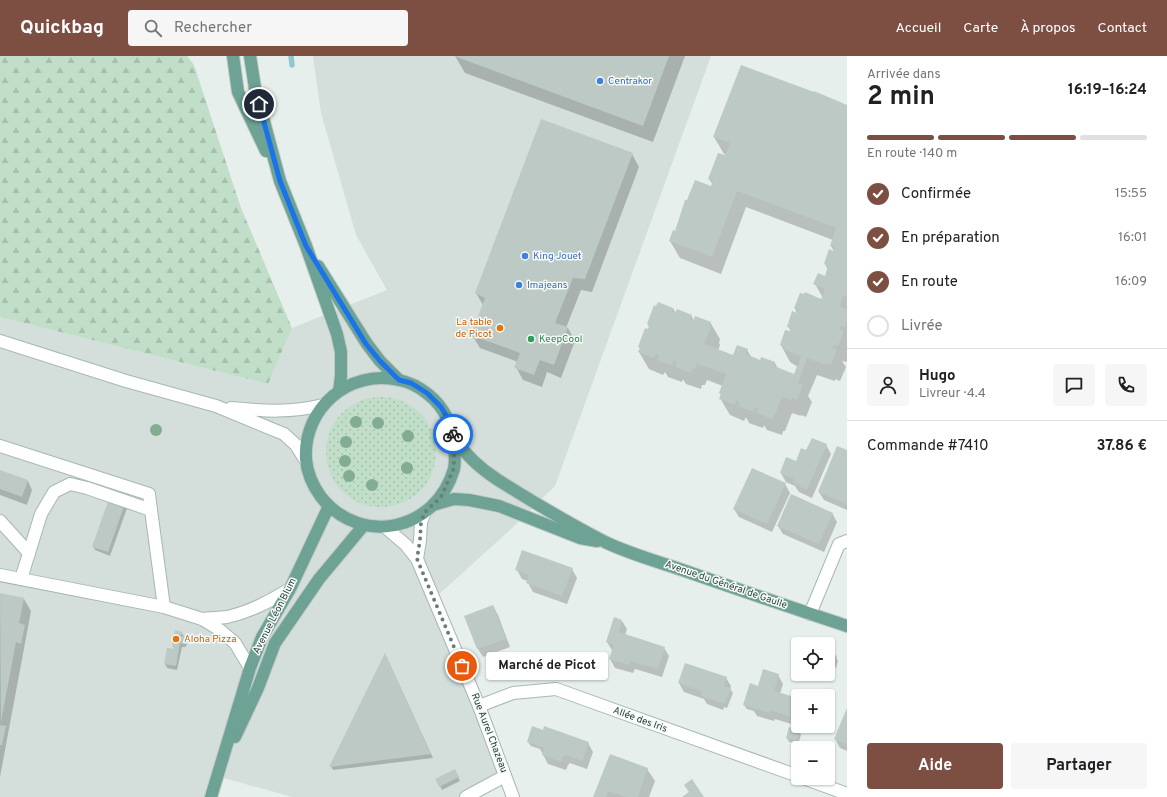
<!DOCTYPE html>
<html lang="fr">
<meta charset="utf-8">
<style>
:root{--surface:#fff;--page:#f6f6f6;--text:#202124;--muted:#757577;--line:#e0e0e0;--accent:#7c4f42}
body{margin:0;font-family:Overpass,sans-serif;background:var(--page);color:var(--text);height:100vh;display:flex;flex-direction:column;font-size:15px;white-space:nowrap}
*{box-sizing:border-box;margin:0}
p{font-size:13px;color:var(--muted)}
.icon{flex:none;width:22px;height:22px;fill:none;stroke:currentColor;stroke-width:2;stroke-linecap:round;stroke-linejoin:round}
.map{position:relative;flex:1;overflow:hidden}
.details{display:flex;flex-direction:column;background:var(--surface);width:320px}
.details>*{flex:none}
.fabs{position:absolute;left:791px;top:581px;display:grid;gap:8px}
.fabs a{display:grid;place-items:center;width:44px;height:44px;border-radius:4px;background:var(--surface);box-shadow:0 1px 3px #0004;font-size:20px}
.pin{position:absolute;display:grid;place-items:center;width:34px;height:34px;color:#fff;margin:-17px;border:2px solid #fff;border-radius:50%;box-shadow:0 1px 4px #0007}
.courier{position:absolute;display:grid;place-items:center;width:40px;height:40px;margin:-20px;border:3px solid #1a73e8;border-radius:50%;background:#fff;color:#222;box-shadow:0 1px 5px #0007}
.bubble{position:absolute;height:28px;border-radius:4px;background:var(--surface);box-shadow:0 1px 3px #0004;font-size:13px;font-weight:700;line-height:28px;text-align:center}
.overview em{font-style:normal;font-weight:700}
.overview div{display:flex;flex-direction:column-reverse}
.overview{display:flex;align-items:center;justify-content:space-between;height:68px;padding:0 20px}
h1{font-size:26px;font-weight:700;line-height:30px}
.bar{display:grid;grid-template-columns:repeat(4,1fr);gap:6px 4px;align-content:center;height:48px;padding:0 20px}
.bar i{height:5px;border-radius:3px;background:var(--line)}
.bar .current{background:var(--accent)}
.bar p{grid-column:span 4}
.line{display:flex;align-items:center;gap:10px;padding:0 20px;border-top:1px solid var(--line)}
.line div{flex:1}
.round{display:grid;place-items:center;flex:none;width:42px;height:42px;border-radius:4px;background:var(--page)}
ol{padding:0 20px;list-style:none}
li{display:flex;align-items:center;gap:12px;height:44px}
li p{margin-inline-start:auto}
li .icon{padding:4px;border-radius:50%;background:var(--accent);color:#fff;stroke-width:4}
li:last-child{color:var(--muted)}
li i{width:22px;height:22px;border:2px solid var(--line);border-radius:50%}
.cta{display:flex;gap:8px;margin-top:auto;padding:8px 20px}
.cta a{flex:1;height:46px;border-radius:4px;background:var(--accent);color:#fff;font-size:16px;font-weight:700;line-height:46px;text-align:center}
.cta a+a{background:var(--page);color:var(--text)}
header{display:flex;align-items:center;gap:24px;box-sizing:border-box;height:56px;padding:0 20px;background:var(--accent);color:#fff}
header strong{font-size:19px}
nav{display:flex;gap:22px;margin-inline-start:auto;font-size:14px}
.search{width:280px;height:36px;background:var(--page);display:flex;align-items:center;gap:10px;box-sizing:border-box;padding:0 14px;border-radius:4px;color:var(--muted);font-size:15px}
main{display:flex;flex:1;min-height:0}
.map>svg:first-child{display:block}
.built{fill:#d4deda}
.grass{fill:url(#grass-dots)}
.forest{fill:url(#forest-firs)}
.shadow{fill:#0003}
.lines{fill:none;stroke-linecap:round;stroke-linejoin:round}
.stream{stroke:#91c7d1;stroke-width:5.5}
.building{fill:#bcc9c4}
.minor-casing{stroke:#a8b7b2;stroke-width:14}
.major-casing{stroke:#c2cac8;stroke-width:14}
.minor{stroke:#fff;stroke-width:12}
.major{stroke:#6da295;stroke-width:12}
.tree{fill:#82ac94}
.done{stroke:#697e77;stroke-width:4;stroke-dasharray:0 7.2}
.route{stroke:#1a73e8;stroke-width:5}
.shop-dot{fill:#3f7fe0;stroke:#f7fbf9;stroke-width:1.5}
.food-dot{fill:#e8710a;stroke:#f7fbf9;stroke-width:1.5}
.leisure-dot{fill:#2e9e5b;stroke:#f7fbf9;stroke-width:1.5}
.labels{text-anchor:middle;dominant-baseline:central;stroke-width:3;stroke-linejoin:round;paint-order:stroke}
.shop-label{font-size:10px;fill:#366cbe;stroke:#f7fbf9;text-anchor:start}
.food-label{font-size:10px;fill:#c56008;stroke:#f7fbf9;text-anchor:end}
.leisure-label{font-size:10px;fill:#27864d;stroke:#f7fbf9;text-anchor:start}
.street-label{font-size:10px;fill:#254139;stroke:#f7fbf9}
</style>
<header>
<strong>Quickbag</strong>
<div class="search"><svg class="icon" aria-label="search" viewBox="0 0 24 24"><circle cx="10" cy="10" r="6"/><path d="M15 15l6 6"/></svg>Rechercher</div>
<nav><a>Accueil</a><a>Carte</a><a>À propos</a><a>Contact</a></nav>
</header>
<main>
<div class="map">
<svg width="847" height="741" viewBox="0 0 847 741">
<defs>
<pattern id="grass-dots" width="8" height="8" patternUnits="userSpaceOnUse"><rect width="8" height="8" fill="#c1dec9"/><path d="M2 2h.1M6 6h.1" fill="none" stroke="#a6c0ad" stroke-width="1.8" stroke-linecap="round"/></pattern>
<pattern id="forest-firs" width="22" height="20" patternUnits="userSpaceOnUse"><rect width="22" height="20" fill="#c1dec9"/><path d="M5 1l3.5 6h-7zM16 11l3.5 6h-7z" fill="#a6c0ad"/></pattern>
</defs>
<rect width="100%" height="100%" fill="#e6efeb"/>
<polygon class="built" points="313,0 711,0 555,430 511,473 437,540 505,720 467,741 292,741 217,720 211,741 0,741 0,261 268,328 292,272 387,234 356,179 321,57"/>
<circle class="grass" cx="381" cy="396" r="55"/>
<polygon class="forest" points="0,0 187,0 194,9 241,152 292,272 268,328 0,261"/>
<g class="shadow">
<polygon points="455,0 685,0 653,86 465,17"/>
<polygon points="847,50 847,306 842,305 846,311 840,325 835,323 835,325 817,319 808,340 812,346 806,361 801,359 801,360 792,357 785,375 783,375 782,379 767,374 764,369 763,372 749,367 746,361 744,365 730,359 720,342 721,339 720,337 723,330 707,324 705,329 702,329 701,333 686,328 683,323 682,326 668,321 665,316 663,319 649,313 639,296 641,294 639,291 648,274 649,271 648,268 654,251 673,252 676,258 691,259 694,265 710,266 720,283 719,287 720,289 718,295 734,301 747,294 752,302 761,305 762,302 775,307 778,313 795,319 798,311 790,306 781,289 792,277 788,270 797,258 795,252 822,244 823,242 815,228 825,221 828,214 825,208 835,197 831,190 833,184 746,151 721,218 680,202 670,185 675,176 712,131 713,129 709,123 725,101 726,99 724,98 714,81"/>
<polygon points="632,98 639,111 592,236 581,234 566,272 568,272 575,285 561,322 547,316 542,331 523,324 516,311 518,306 480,292 472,279 483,249 476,237"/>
<polygon points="826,389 831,398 812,442 799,436 795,430 786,426 781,417 796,407 807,396"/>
<polygon points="847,395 847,454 824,444 819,436"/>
<polygon points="0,415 28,425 32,434 27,449 0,439"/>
<polygon points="785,428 790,437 772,476 739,461 734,453"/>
<polygon points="113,435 130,444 110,500 95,494 93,490"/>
<polygon points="832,457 837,466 824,496 783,478 778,470"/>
<polygon points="572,513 577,522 567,548 533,536 528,527 528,525 522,523 517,514"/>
<polygon points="0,538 24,543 31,555 0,721"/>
<polygon points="493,550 498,559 510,591 483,601 478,593 466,560"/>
<polygon points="622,565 627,573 625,579 664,592 669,600 662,621 635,613 633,617 615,612 610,603 612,594 607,586"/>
<polygon points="182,577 187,586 186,591 182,591 177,614 167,612 165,608 176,595 173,590"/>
<polygon points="836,601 838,605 836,612 832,610 830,606"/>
<polygon points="387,602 433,702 333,714 331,710"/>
<polygon points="778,619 783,628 780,638 798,643 798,670 775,663 774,665 757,660 754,655 747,653 744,649 758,631"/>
<polygon points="726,622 731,630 730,633 733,637 727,652 724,651 723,654 707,648 704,643 684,636 679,627"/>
<polygon points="847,655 847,695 840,692 835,683"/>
<polygon points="799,675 801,679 798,688 789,686 787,682"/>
<polygon points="528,686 588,687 593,696 587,713 570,707 568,709 566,714 548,708 540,693 531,690"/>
<polygon points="647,713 655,725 649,741 594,741"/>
<polygon points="455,714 460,725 442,734 437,724"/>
</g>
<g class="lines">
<polyline class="stream" points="291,0 292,9"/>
</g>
<g class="building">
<polygon points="454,0 669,0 643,70"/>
<polygon points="741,9 814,36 814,35 847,49 847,241 843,240 839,250 847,253 847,266 845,271 841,270 839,273 844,275 838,290 834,289 832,292 837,293 831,309 826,307 825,309 807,302 798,327 803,329 797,344 792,342 791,344 782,341 775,359 774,358 772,363 756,357 758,353 755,351 753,356 738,350 740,346 736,344 735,349 719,343 721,338 719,337 726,318 697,308 695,313 693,312 691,317 675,311 677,306 674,305 672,310 657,304 659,299 656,298 654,302 638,296 640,292 638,291 645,272 648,273 649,269 647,268 654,249 656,250 658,246 673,252 672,256 675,257 677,253 692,259 690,264 693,265 695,260 711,266 709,270 711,271 704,288 733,299 737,289 748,293 746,298 760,304 761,301 775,306 774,310 794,318 801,300 783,293 784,291 780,289 785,274 790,275 791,272 787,271 792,255 797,257 798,253 794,252 800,237 804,238 805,236 821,243 825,233 813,228 818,217 825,220 828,210 824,208 829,193 833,195 834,191 830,190 836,172 737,135 712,201 669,185 673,174 675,175 685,144 687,144 695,124 711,130 713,125 708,123 718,97 725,99 730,87 713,81"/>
<polygon points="541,63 633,97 585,223 573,222 555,267 568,271 554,309 540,304 534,319 514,312 520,297 471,279 485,242 475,237"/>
<polygon points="812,382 827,388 807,434 793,427 794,423 780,417 786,401 796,405 801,392 806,394"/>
<polygon points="837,390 847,394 847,448 818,436"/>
<polygon points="752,412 786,427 767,468 733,453"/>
<polygon points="0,414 28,424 22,441 0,433"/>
<polygon points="112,434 128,439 108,496 92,491"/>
<polygon points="791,438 833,457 819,488 777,470"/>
<polygon points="522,494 573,512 562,540 526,527 529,519 515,514"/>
<polygon points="0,537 24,542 19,567 25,569 21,588 16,586 1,666"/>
<polygon points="493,549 506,583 477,593 464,560"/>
<polygon points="614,561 622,564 619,576 665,591 658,613 630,605 629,609 609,603 614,589 606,586"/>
<polygon points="175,574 182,576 181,580 185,581 184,588 180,587 176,610 164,608 167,592 175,593 175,591 172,590"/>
<polygon points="385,597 431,698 329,711"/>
<polygon points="831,598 837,600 834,608 828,606"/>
<polygon points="685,607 727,621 724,630 731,632 725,648 701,640 702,636 678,627"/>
<polygon points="763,613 779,618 774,635 798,642 798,647 793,662 770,654 769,657 743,649 750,627 758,630"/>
<polygon points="847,652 847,689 834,683"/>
<polygon points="0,669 6,670 2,689 0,689"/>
<polygon points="532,670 543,674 544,670 589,686 583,705 565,699 563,700 561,706 542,699 544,692 527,686"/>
<polygon points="789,671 800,674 796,685 786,682"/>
<polygon points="610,698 648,712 638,741 626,741 608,735 606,741 593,741"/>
<polygon points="455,713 459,721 439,731 435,723"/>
<polygon points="692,723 704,741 682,741 689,736 684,729"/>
</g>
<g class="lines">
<g class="minor-casing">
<g id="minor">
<polyline points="0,285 126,325 216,350 284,378 296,389 306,405"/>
<path d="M231 352C265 355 290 357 323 349"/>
<polyline points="0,390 149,438 151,454"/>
<polyline points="0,465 29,497"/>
<polyline points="385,471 406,489 417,503 479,650 513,741"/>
<polyline points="417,503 420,484 421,466 425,456"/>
<polyline points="0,519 164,551 202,563 220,574 235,587 250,612"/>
<polyline points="21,523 41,458 54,436 70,428 87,432 151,454 164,551"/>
<polyline points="810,558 839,488 847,485"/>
<path d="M202 563C210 562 219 562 227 561 250 556 270 545 290 533"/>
<polyline points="479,650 513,637 556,633 798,720"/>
<polyline points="803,722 847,738"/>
<polyline points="466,741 505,720"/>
</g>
</g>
<g class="major-casing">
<g id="major">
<polyline points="233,0 238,36 266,95"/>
<polyline points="250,0 255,32 280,125 306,190 337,278 341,296 341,320 339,335"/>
<polyline points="318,210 367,288 380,305 399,324"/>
<path d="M454 381C454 391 456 404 454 413 436 475 361 491 321 441 313 430 307 417 306 403 303 352 349 313 399 324 419 328 439 344 447 362 450 369 452 377 456 384 467 401 481 413 498 424 533 446 568 467 605 486 632 499 663 507 691 517 743 535 795 553 847 570"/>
<polyline points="433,449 454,443 469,444 499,450 580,482 597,485"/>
<polyline points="235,681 258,632 275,587 319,523 364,469"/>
<polyline points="211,741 250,612 262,581 290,533 329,450"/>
</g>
</g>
<use href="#minor" class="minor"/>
<use href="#major" class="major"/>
</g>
<g class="tree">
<circle cx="356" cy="366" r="6"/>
<circle cx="378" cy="367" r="6"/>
<circle cx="156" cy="374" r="6"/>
<circle cx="408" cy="380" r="6"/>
<circle cx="346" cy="386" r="6"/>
<circle cx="345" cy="405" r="6"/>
<circle cx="407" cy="412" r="6"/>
<circle cx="349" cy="420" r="6"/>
<circle cx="372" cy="429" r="6"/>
</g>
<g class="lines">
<polyline class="done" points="453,378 454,382 454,412 441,441 425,456 421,466 420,484 417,503 462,610"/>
<polyline class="route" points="259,48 280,125 306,190 366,288 380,305 399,324 411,327 427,337 441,351 448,363 453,378"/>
</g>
<g class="shop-dot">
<circle cx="600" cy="25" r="4"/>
<circle cx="525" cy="200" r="4"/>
<circle cx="519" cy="229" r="4"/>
</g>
<g class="food-dot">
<circle cx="500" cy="272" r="4"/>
<circle cx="176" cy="583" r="4"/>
</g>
<circle class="leisure-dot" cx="531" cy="283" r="4"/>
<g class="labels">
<g class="shop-label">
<text x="608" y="25">Centrakor</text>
<text x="533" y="200">King Jouet</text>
<text x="527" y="229">Imajeans</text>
</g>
<g class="food-label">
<text x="492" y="266">La table<tspan x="492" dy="12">de Picot</tspan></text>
<text x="184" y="583" text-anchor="start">Aloha Pizza</text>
</g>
<g class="leisure-label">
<text x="539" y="283">KeepCool</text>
</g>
<g class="street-label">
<text transform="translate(726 529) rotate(19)">Avenue du Général de Gaulle</text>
<text transform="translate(275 560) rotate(-63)">Avenue Léon Blum</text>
<text transform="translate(640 664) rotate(20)">Allée des Iris</text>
<text transform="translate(489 677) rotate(69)">Rue Aurel Chazeau</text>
</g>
</g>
</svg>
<div class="fabs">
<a><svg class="icon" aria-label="locate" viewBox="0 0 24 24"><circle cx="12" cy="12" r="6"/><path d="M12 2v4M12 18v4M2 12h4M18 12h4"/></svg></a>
<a>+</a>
<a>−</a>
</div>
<div class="pin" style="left:462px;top:610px;background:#ea580c"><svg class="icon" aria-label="bag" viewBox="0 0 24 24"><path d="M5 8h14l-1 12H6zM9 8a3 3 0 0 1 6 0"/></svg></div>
<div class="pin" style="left:259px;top:48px;background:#1f2937"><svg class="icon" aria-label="home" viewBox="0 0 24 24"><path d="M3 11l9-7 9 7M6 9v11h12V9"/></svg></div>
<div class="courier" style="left:453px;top:378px"><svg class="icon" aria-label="bike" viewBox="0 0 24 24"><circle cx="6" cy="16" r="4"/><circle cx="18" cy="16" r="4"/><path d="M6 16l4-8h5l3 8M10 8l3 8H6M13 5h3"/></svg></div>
<div class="bubble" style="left:486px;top:596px;width:122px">Marché de Picot</div>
</div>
<section class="details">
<div class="overview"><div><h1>2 min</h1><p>Arrivée dans</p></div><em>16:19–16:24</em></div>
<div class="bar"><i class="current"></i><i class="current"></i><i class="current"></i><i></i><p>En route · 140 m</p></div>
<ol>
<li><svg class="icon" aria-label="check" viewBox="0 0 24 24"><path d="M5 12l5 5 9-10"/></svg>Confirmée<p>15:55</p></li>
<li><svg class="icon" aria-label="check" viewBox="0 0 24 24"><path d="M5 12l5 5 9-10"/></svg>En préparation<p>16:01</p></li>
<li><svg class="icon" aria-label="check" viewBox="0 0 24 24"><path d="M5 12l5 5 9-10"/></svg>En route<p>16:09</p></li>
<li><i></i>Livrée</li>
</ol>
<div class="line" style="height:72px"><a class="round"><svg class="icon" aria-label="person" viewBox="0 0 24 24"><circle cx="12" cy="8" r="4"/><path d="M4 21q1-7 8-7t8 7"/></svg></a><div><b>Hugo</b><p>Livreur · 4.4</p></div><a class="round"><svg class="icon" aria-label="chat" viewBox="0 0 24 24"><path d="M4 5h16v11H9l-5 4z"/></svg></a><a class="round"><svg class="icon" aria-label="phone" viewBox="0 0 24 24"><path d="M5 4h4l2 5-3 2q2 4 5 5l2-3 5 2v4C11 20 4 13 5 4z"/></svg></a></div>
<div class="line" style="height:52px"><div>Commande #7410</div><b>37.86 €</b></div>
<div class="cta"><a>Aide</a><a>Partager</a></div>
</section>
</main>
